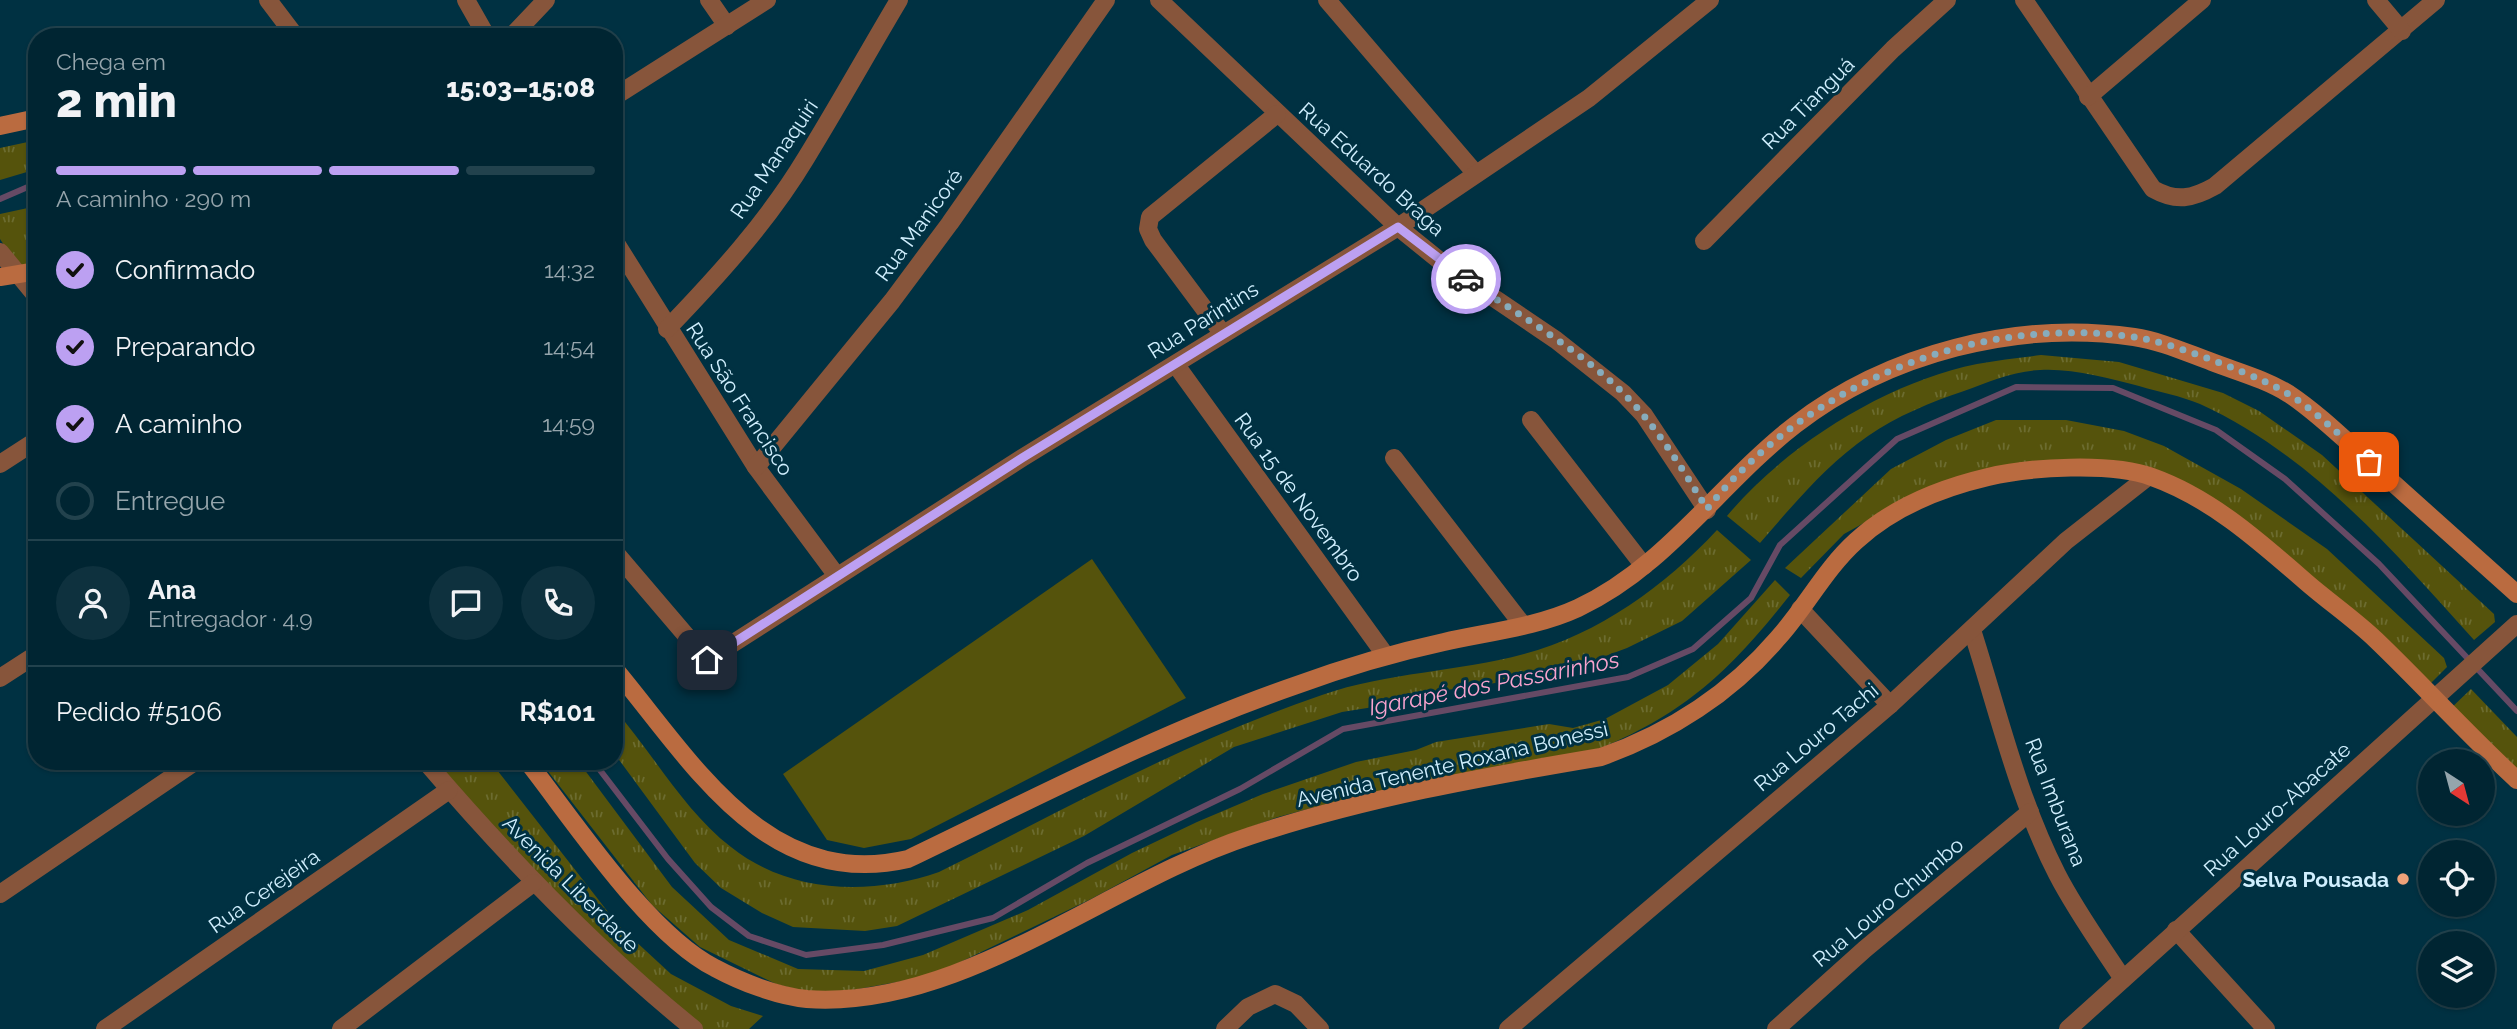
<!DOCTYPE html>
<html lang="pt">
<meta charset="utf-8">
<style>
:root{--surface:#002532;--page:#0e313e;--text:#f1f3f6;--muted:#95a5ac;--line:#22424d;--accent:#bca0f2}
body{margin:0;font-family:Raleway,sans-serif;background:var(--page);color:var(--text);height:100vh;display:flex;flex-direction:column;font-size:26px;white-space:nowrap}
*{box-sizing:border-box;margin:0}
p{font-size:23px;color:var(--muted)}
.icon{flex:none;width:38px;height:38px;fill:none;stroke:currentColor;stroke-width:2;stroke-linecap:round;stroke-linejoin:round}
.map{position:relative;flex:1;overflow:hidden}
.sheet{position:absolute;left:28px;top:28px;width:595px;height:742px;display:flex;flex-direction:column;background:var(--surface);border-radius:28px;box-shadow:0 2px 5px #0004,0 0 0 2px var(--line)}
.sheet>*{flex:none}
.needle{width:46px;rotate:144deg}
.tools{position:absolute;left:2418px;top:749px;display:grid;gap:14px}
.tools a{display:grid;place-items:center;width:77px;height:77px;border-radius:50%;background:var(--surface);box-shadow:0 2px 5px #0004,0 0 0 2px var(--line);font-size:35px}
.pin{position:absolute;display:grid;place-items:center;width:60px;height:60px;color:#fff;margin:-30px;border-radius:14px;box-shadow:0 4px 10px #0006}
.courier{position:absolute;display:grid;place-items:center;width:70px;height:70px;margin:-35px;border:5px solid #bca0f2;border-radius:50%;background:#fff;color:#222;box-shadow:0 2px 9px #0007}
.head em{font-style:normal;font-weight:800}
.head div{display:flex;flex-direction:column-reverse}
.head{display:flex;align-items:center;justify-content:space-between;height:119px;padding:0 28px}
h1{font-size:46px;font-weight:800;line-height:52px}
.bar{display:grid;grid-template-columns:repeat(4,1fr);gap:10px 7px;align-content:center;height:84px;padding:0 28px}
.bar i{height:9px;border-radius:5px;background:var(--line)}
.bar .active{background:var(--accent)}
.bar p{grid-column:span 4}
.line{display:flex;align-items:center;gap:18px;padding:0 28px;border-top:2px solid var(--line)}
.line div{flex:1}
.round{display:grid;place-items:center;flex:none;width:74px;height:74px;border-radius:37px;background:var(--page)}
ol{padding:0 28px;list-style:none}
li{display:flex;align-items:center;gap:21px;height:77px}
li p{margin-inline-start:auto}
li .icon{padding:7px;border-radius:50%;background:var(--accent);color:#111;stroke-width:4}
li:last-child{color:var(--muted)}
li i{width:38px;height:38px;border:4px solid var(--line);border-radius:50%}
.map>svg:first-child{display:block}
.grass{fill:url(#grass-tufts)}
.park{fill:#55530c}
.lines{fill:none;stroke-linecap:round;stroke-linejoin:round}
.stream{stroke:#664a65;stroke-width:6}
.street{stroke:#87553b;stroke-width:18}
.secondary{stroke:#ba6b40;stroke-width:18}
.done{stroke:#87acbc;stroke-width:7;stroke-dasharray:0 12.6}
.route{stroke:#bca0f2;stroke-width:9}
.poi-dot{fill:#f0a279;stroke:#003142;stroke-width:2.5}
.labels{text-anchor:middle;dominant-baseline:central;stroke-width:6;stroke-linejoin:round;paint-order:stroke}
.street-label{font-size:21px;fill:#d0effe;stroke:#003142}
.poi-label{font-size:21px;font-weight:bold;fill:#d0effe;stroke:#003142;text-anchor:end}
.water-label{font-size:23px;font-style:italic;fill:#f8a3ce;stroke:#003142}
</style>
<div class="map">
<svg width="2517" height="1029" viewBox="0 0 2517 1029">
<defs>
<pattern id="grass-tufts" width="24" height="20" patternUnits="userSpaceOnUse" patternTransform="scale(1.75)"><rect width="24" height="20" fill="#55530c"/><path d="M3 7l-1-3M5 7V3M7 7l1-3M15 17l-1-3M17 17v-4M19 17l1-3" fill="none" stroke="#6c6c30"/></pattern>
</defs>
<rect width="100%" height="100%" fill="#003142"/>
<g class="grass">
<polygon points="37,140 37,169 0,180 0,148"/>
<polygon points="37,206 37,265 19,268 0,239 0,214"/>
<path d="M2041 355 2119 362 2223 393 2259 411 2322 455 2494 614 2495 622 2474 640C2395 552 2310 454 2200 404 2181 396 2159 392 2139 386 2109 378 2071 368 2040 370 2014 371 1988 382 1964 391 1931 402 1897 416 1868 436 1826 465 1793 505 1760 543L1727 516C1786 445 1887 382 1977 364 1998 360 2020 358 2041 355Z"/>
<polygon points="1996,420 2066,420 2124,431 2164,446 2241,489 2327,549 2444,658 2447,667 2431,683 2404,676 2209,501 2090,463 1920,492 1844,534 1801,578 1785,568 1891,469 1946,440"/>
<path d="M1717 530 1751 560 1682 621 1627 648 1557 674 1440 691 1411 701 1342 712 1234 747 1084 836 897 926 865 931 793 927 762 913 721 888 695 863 614 753V709C653 753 684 811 731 847 790 894 870 896 939 872 1065 809 1189 740 1322 695 1388 672 1458 672 1524 654 1599 634 1665 586 1717 530Z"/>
<path d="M1775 580 1790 595C1730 671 1685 714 1594 751L1360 795 1278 817 1172 855 1091 899 952 966 914 979 841 992H807L776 984 700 947 652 905 540 761H578L672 887 729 940 798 969 864 971 923 955 1028 910 1132 853 1197 822 1263 794 1356 762 1416 750 1436 742 1549 724 1573 728 1605 719 1668 685 1718 644Z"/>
<polygon points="2471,689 2517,737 2517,771 2447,712"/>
<polygon points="420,761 490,761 619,926 671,974 731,1006 763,1016 749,1029 703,1029 606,946"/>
</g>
<polygon class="park" points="1092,559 1186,698 911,839 864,848 827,840 783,774"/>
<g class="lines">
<g class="stream">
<polyline points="0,199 37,183"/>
<polyline points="593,761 668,859 711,907 749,936 806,955 883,945 993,918 1087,863 1240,789 1343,729 1628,677 1693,649 1751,598 1780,545 1897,439 2016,387 2113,388 2216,430 2285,479 2379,564 2517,711"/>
</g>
<g class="street">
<polyline points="268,0 296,37"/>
<polyline points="466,0 487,37"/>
<polyline points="709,0 727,26"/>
<polyline points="1159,0 1398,227 1445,265 1556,340 1623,393 1644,415 1707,510"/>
<polyline points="1327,0 1476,174"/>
<path d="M2024 0 2153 189C2176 202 2192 199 2215 186L2436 0"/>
<polyline points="2376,0 2402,31"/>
<polyline points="511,37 546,0"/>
<polyline points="614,97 767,0"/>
<polyline points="2088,97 2202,0"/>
<polyline points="614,240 756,467 837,576"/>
<polyline points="1704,241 1893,49 1947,0"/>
<polyline points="0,252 37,297"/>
<path d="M667 329C718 276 768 221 806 158 838 106 868 52 899 0"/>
<polyline points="1223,334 1153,240 1148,229 1150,217 1277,114"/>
<polyline points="1176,365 1386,656"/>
<polyline points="1531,420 1644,566"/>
<polyline points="1394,458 1522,624"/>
<polyline points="0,464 37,440"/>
<polyline points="756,467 892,301 950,223 1106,0"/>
<polyline points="614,551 707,660 1022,458 1398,227 1589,98 1710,0"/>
<polyline points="1800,609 1890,705"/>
<path d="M1972 630C1998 711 2018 798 2057 874 2076 911 2100 944 2123 979"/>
<polyline points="0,678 37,654"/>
<path d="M425 761C508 858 595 949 694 1029"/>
<polyline points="0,894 196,761"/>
<polyline points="2176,930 2266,1029"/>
<polyline points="105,1029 449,790"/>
<polyline points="341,1029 533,883"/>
<polyline points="1225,1029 1248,1007 1275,994 1296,1004 1320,1029"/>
<polyline points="1508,1029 1890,705 2066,541 2149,476"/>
<polyline points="1776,1029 1865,949 2030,812"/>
<polyline points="2068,1029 2517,624"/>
</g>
<g class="secondary">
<polyline points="0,126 37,118"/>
<polyline points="0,277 37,271"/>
<path d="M614 668C692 761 766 892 908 859 1035 798 1161 732 1294 686 1343 668 1393 653 1444 642 1488 632 1537 627 1578 608 1666 567 1720 483 1795 425 1888 353 2018 320 2134 337 2161 341 2187 353 2212 362 2238 372 2265 379 2289 394 2319 414 2346 441 2373 465 2421 508 2469 551 2517 594"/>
<path d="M527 761C574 821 648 934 715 968 741 982 777 996 807 999 962 1010 1108 882 1250 836 1364 798 1482 777 1601 757 1669 733 1731 693 1778 638 1806 607 1825 569 1856 541 1893 507 1941 488 1988 477 2029 467 2112 462 2152 477 2211 498 2259 541 2306 582 2329 602 2354 619 2376 640 2424 686 2468 735 2517 780"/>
</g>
</g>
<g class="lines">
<path class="done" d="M1466 279C1524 319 1600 361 1644 416 1668 445 1688 478 1707 509 1807 384 1975 314 2134 337 2170 342 2241 370 2274 386 2310 404 2339 435 2369 462"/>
<polyline class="route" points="707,660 1022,458 1398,227 1466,279"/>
</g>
<circle class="poi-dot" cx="2403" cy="879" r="7"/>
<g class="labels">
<g class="street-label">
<text transform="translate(1808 103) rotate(-45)">Rua Tianguá</text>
<text transform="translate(774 159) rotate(-56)">Rua Manaquiri</text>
<text transform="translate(1372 169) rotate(42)">Rua Eduardo Braga</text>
<text transform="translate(919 225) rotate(-54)">Rua Manicoré</text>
<text transform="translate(1203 320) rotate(-32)">Rua Parintins</text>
<text transform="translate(740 399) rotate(57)">Rua São Francisco</text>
<text transform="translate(1299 497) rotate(54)">Rua 15 de Novembro</text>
<text transform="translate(1816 737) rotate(-40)">Rua Louro Tachi</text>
<text transform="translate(1452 764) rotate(-13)">Avenida Tenente Roxana Bonessi</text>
<text transform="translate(2056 802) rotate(69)">Rua Imburana</text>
<text transform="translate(2277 809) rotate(-42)">Rua Louro-Abacate</text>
<text transform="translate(571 884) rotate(45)">Avenida Liberdade</text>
<text transform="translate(264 891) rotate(-35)">Rua Cerejeira</text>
<text transform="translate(1888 902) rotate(-40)">Rua Louro Chumbo</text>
</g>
<g class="poi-label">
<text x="2389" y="879">Selva Pousada</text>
</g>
<g class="water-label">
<text transform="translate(1494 683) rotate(-11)">Igarapé dos Passarinhos</text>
</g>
</g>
</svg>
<div class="tools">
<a><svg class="needle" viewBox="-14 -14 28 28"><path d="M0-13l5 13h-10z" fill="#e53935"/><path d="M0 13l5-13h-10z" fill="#95a5ac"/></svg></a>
<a><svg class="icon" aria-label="locate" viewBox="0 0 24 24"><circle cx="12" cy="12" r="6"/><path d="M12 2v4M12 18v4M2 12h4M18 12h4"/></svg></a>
<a><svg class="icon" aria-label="layers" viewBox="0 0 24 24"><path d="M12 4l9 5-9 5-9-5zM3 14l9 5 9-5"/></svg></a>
</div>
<div class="pin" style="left:2369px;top:462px;background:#ea580c"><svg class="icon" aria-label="bag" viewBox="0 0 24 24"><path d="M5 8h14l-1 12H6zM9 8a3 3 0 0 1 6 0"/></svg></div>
<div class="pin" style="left:707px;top:660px;background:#1f2937"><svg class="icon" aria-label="home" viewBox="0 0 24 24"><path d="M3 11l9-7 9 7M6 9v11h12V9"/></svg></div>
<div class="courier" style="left:1466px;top:279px"><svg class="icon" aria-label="car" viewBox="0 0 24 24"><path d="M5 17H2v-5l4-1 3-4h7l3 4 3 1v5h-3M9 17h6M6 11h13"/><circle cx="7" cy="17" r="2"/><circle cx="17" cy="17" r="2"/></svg></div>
<section class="sheet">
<div class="head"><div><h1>2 min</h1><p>Chega em</p></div><em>15:03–15:08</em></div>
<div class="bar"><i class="active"></i><i class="active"></i><i class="active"></i><i></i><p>A caminho · 290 m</p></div>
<ol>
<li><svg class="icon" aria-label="check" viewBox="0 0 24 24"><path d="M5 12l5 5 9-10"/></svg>Confirmado<p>14:32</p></li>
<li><svg class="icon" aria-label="check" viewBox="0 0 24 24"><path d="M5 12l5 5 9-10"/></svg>Preparando<p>14:54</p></li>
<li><svg class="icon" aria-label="check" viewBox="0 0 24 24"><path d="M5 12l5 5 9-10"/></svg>A caminho<p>14:59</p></li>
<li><i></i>Entregue</li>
</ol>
<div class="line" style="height:126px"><a class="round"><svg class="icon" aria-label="person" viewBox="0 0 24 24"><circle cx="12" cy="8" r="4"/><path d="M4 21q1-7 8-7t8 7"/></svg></a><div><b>Ana</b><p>Entregador · 4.9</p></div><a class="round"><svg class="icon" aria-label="chat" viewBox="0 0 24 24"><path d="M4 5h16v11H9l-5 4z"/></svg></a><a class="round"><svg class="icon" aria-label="phone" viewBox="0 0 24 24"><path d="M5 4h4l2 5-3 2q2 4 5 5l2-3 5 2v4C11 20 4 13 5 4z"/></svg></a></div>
<div class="line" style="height:91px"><div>Pedido #5106</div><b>R$101</b></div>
</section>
</div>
